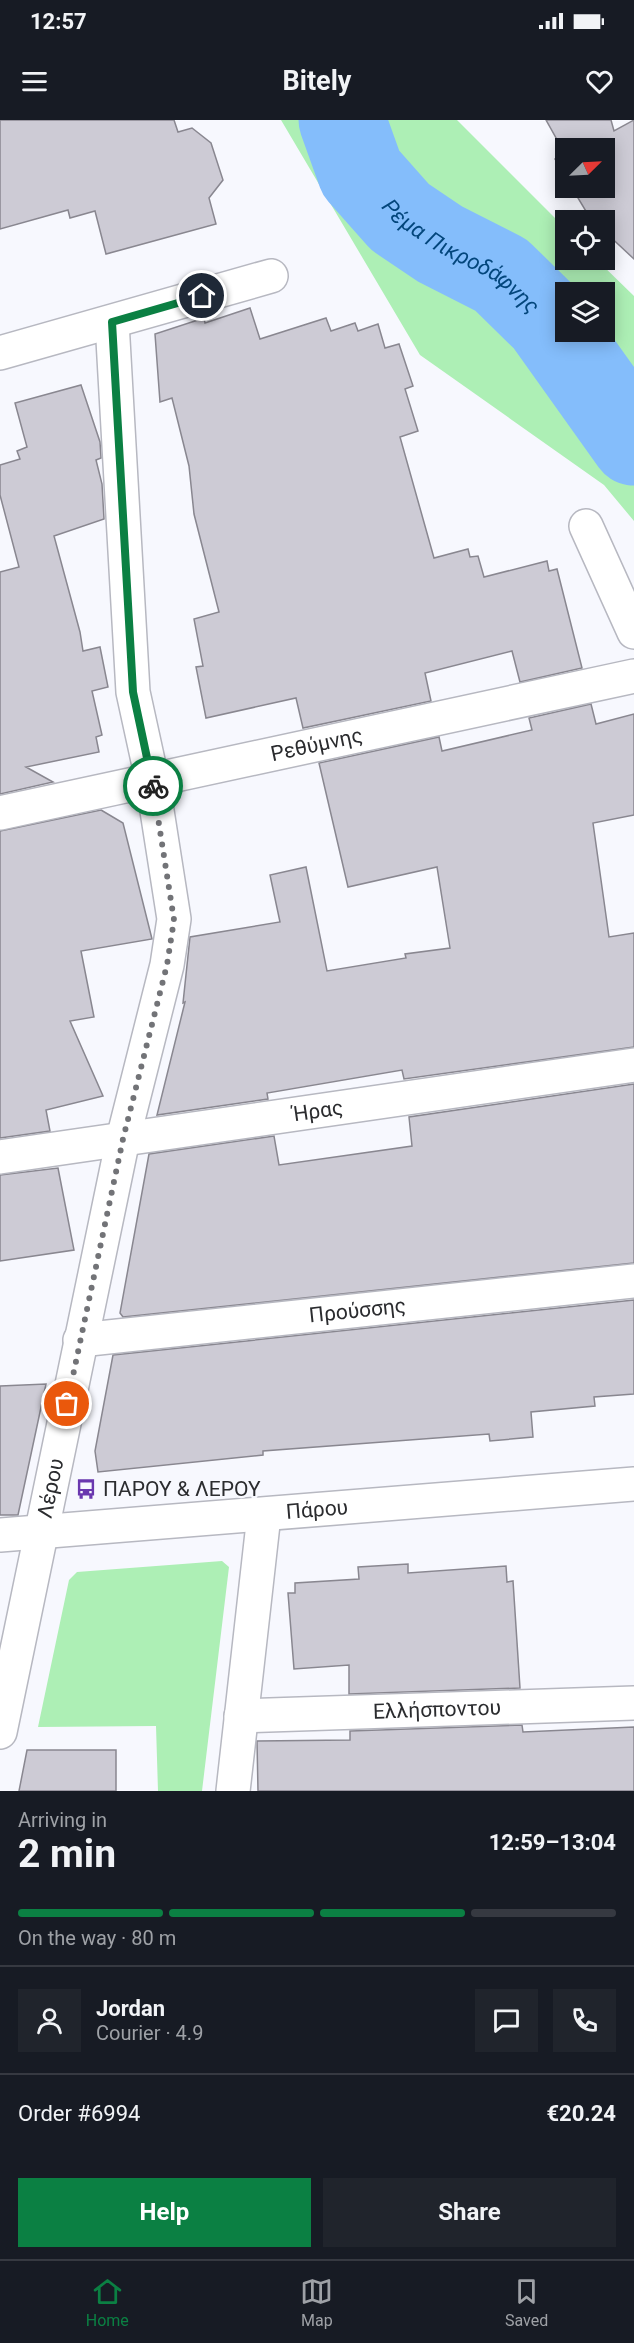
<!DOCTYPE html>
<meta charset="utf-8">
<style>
:root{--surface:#171b24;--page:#20242c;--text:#f1f3f6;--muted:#9ea1a6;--line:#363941;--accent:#0b8043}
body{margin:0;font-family:Roboto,sans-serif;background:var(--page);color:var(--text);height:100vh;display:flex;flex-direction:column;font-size:22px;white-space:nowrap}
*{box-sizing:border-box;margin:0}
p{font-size:20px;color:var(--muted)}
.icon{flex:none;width:33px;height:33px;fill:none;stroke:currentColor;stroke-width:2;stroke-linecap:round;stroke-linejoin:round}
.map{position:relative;height:1671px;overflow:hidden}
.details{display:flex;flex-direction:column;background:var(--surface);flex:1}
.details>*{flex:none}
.needle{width:39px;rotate:66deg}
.fabs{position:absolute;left:555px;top:18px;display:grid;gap:12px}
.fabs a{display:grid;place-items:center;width:60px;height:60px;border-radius:0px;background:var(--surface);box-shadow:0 3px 15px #0003;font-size:30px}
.pin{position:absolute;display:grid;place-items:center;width:51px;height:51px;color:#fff;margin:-26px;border:3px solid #fff;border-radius:50%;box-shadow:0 2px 6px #0007}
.courier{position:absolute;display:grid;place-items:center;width:60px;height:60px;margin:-30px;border:4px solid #0b8043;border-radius:50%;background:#fff;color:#222;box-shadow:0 2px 8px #0007}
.head em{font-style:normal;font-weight:700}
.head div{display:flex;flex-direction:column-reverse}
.head{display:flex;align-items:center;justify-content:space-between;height:102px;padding:0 18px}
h1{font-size:39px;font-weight:700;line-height:45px}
.bar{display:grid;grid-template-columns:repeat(4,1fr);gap:9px 6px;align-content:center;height:72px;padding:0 18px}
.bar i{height:8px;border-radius:4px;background:var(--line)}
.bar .active{background:var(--accent)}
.bar p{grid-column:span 4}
.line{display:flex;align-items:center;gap:15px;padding:0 18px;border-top:2px solid var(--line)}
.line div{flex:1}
.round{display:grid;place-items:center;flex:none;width:63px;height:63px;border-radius:0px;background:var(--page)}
.button{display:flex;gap:12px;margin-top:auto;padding:12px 18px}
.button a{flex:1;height:69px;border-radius:0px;background:var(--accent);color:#fff;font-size:24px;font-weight:700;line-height:69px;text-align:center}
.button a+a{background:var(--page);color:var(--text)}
.status{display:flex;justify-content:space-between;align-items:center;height:42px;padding:0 30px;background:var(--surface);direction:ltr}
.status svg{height:16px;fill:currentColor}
header{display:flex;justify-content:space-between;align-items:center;height:78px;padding:0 18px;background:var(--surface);font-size:27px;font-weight:700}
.menu{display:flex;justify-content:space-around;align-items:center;height:84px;border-top:2px solid var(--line);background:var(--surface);font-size:16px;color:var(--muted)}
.menu a{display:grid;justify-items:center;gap:3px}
.menu .active{color:var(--accent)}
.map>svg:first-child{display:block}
.green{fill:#adefb5;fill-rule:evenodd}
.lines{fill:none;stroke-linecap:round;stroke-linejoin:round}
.river{stroke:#84bdfb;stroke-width:87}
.building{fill:#cdcbd5;stroke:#898790;stroke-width:1.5}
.minor-casing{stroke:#b7b8c1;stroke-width:36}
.minor{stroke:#fff;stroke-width:33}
.done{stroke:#727377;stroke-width:6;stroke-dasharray:0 10.8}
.route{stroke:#0b8043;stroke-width:8}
.labels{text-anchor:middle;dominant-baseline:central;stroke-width:4.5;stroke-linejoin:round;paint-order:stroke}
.street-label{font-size:21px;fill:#2b2c2f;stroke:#f7f8fe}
.poi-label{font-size:21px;fill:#2b2c2f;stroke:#f7f8fe;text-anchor:start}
.water-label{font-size:22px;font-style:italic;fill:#03467c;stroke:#f7f8fe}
</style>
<div class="status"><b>12:57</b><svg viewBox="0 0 49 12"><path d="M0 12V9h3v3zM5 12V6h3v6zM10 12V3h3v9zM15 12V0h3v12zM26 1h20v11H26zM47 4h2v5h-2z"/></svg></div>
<header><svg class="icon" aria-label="menu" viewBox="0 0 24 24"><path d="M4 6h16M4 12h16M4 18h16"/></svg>Bitely<svg class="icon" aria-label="heart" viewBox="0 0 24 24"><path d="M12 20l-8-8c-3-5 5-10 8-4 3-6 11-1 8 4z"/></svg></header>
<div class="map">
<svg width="634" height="1671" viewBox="0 0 634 1671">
<rect width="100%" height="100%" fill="#f7f8fe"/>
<g class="green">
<path d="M281 0H457L565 108 566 140H597L634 176V401L604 365 420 235ZM566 172H604V212H566Z"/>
<polygon points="222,1441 229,1447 202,1671 158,1671 156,1606 38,1607 69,1460 77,1452"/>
</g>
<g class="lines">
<path class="river" id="s1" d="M342 0 361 53 400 97 440 124 501 155 547 200 634 322"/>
</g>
<g class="building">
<polygon points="0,0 174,0 178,12 192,8 211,23 223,60 209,78 216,104 106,134 95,91 70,98 68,90 0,109"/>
<polygon points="546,0 611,0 614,11 634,0 634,139 604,111 604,100 593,100 590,98 572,68 604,68 604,28 566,28 566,56 555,39 565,34"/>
<polygon points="250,188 260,219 326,198 331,211 355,203 358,211 378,204 385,228 399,224 413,266 405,269 418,311 400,317 434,438 468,429 470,437 478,436 484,457 547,441 549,451 557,449 582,548 520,562 512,531 425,553 431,581 303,608 296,578 206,598 196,547 203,546 194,499 219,492 194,394 189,346 172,278 160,282 155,214 204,198 205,203"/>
<polygon points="81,265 100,322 101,338 96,340 102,364 104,399 54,416 80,512 83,531 100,527 108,567 92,571 102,615 96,617 99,632 26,647 53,662 0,674 0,452 19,447 0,375 0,345 20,339 17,331 27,327 15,283"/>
<polygon points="591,584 596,604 634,594 634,695 593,703 609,817 634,813 634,927 404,959 402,950 267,973 268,979 157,995 185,882 183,883 190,817 280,802 270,755 306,747 327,851 406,838 405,834 450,828 437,747 348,767 319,643 439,617 442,631 532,610 529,598"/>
<polygon points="101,690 123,703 152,819 81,831 94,897 70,901 103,976 46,990 50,1011 0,1018 0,711"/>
<polygon points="634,964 634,1143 123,1197 120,1193 149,1034 274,1016 279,1045 412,1026 409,997"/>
<polygon points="58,1048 74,1130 0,1141 0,1055"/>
<polygon points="634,1180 634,1274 594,1277 595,1286 531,1292 533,1317 490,1321 489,1314 263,1331 263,1335 98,1352 95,1331 113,1235"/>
<polygon points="46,1264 18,1395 0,1395 0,1266"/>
<polygon points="408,1444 408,1453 506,1446 507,1462 513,1461 520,1568 349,1574 349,1545 294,1549 288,1473 295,1473 295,1463 359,1459 358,1447"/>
<polygon points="522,1605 523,1612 634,1607 634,1671 258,1671 257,1621 350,1620 350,1611"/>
<polygon points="27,1630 116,1630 116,1671 19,1671"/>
</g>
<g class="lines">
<g class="minor-casing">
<g id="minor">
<polyline points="0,233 271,156"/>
<polyline points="586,406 634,512"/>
<path id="s2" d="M0 693 634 556"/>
<path id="s3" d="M0 1037 634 945"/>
<path id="s4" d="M80 1220 634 1161"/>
<path id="s5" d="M0 1415 634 1364"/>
<path id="s6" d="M241 1596 634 1583"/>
<path id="s7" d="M0 1612 123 1019 167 845 174 799 152 659 133 572 112 202"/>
<polyline points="233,1671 264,1395"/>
</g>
</g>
<use href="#minor" class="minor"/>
</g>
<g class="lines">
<polyline class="done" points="67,1284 123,1019 167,845 174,800 153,666"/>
<polyline class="route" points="153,666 133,572 112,202 202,176"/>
</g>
<defs>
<g id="bus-bare" transform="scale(1.62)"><path d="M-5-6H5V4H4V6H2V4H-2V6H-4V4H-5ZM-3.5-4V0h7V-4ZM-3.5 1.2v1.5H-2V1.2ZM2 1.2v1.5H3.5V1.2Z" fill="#6a38af" stroke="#f7f8fe" stroke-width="2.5" paint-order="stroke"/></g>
</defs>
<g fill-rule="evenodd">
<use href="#bus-bare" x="86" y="1369"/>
</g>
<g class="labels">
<g class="street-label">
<text stroke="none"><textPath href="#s2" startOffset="324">Ρεθύμνης</textPath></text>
<text stroke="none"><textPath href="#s3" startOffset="321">Ήρας</textPath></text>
<text stroke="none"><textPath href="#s4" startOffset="279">Προύσσης</textPath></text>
<text stroke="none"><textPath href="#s7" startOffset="249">Λέρου</textPath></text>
<text stroke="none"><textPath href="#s5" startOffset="318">Πάρου</textPath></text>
<text stroke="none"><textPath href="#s6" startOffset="196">Ελλήσποντου</textPath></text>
</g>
<g class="poi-label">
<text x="103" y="1369">ΠΑΡΟΥ &amp; ΛΕΡΟΥ</text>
</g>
<g class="water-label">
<text stroke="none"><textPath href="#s1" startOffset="188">Ρέμα Πικροδάφνης</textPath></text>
</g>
</g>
</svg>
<div class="fabs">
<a><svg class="needle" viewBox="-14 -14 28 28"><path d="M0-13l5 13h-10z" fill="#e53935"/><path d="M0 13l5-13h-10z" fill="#9ea1a6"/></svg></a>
<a><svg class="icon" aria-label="locate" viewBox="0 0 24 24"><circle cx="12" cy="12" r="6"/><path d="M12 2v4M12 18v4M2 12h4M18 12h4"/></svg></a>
<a><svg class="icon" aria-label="layers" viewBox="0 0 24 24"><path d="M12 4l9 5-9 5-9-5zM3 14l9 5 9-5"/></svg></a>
</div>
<div class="pin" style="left:67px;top:1284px;background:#ea580c"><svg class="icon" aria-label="bag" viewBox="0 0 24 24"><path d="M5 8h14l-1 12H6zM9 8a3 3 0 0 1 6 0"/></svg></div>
<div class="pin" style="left:202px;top:176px;background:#1f2937"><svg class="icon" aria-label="home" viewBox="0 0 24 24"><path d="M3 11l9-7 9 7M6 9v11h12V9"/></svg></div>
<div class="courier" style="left:153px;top:666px"><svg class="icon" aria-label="bike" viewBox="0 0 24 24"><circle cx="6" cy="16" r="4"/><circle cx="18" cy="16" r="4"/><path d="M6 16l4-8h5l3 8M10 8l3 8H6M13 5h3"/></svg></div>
</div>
<section class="details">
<div class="head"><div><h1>2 min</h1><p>Arriving in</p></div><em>12:59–13:04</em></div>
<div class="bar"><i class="active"></i><i class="active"></i><i class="active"></i><i></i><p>On the way · 80 m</p></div>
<div class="line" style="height:108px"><a class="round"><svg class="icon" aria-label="person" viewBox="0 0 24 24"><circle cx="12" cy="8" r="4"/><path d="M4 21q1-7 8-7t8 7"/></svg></a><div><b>Jordan</b><p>Courier · 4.9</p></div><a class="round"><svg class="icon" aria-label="chat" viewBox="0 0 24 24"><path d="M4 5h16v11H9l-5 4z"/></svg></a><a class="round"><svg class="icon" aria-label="phone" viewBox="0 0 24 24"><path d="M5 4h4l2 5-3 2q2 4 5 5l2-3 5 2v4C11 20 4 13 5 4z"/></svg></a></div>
<div class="line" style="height:78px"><div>Order #6994</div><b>€20.24</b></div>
<div class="button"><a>Help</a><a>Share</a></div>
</section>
<nav class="menu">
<a class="active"><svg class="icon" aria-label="home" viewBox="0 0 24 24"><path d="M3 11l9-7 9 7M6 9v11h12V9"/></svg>Home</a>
<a><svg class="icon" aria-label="map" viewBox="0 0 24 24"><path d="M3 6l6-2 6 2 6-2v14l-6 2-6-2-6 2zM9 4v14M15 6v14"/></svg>Map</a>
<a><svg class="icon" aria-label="saved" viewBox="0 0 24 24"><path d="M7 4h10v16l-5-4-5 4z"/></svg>Saved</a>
</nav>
